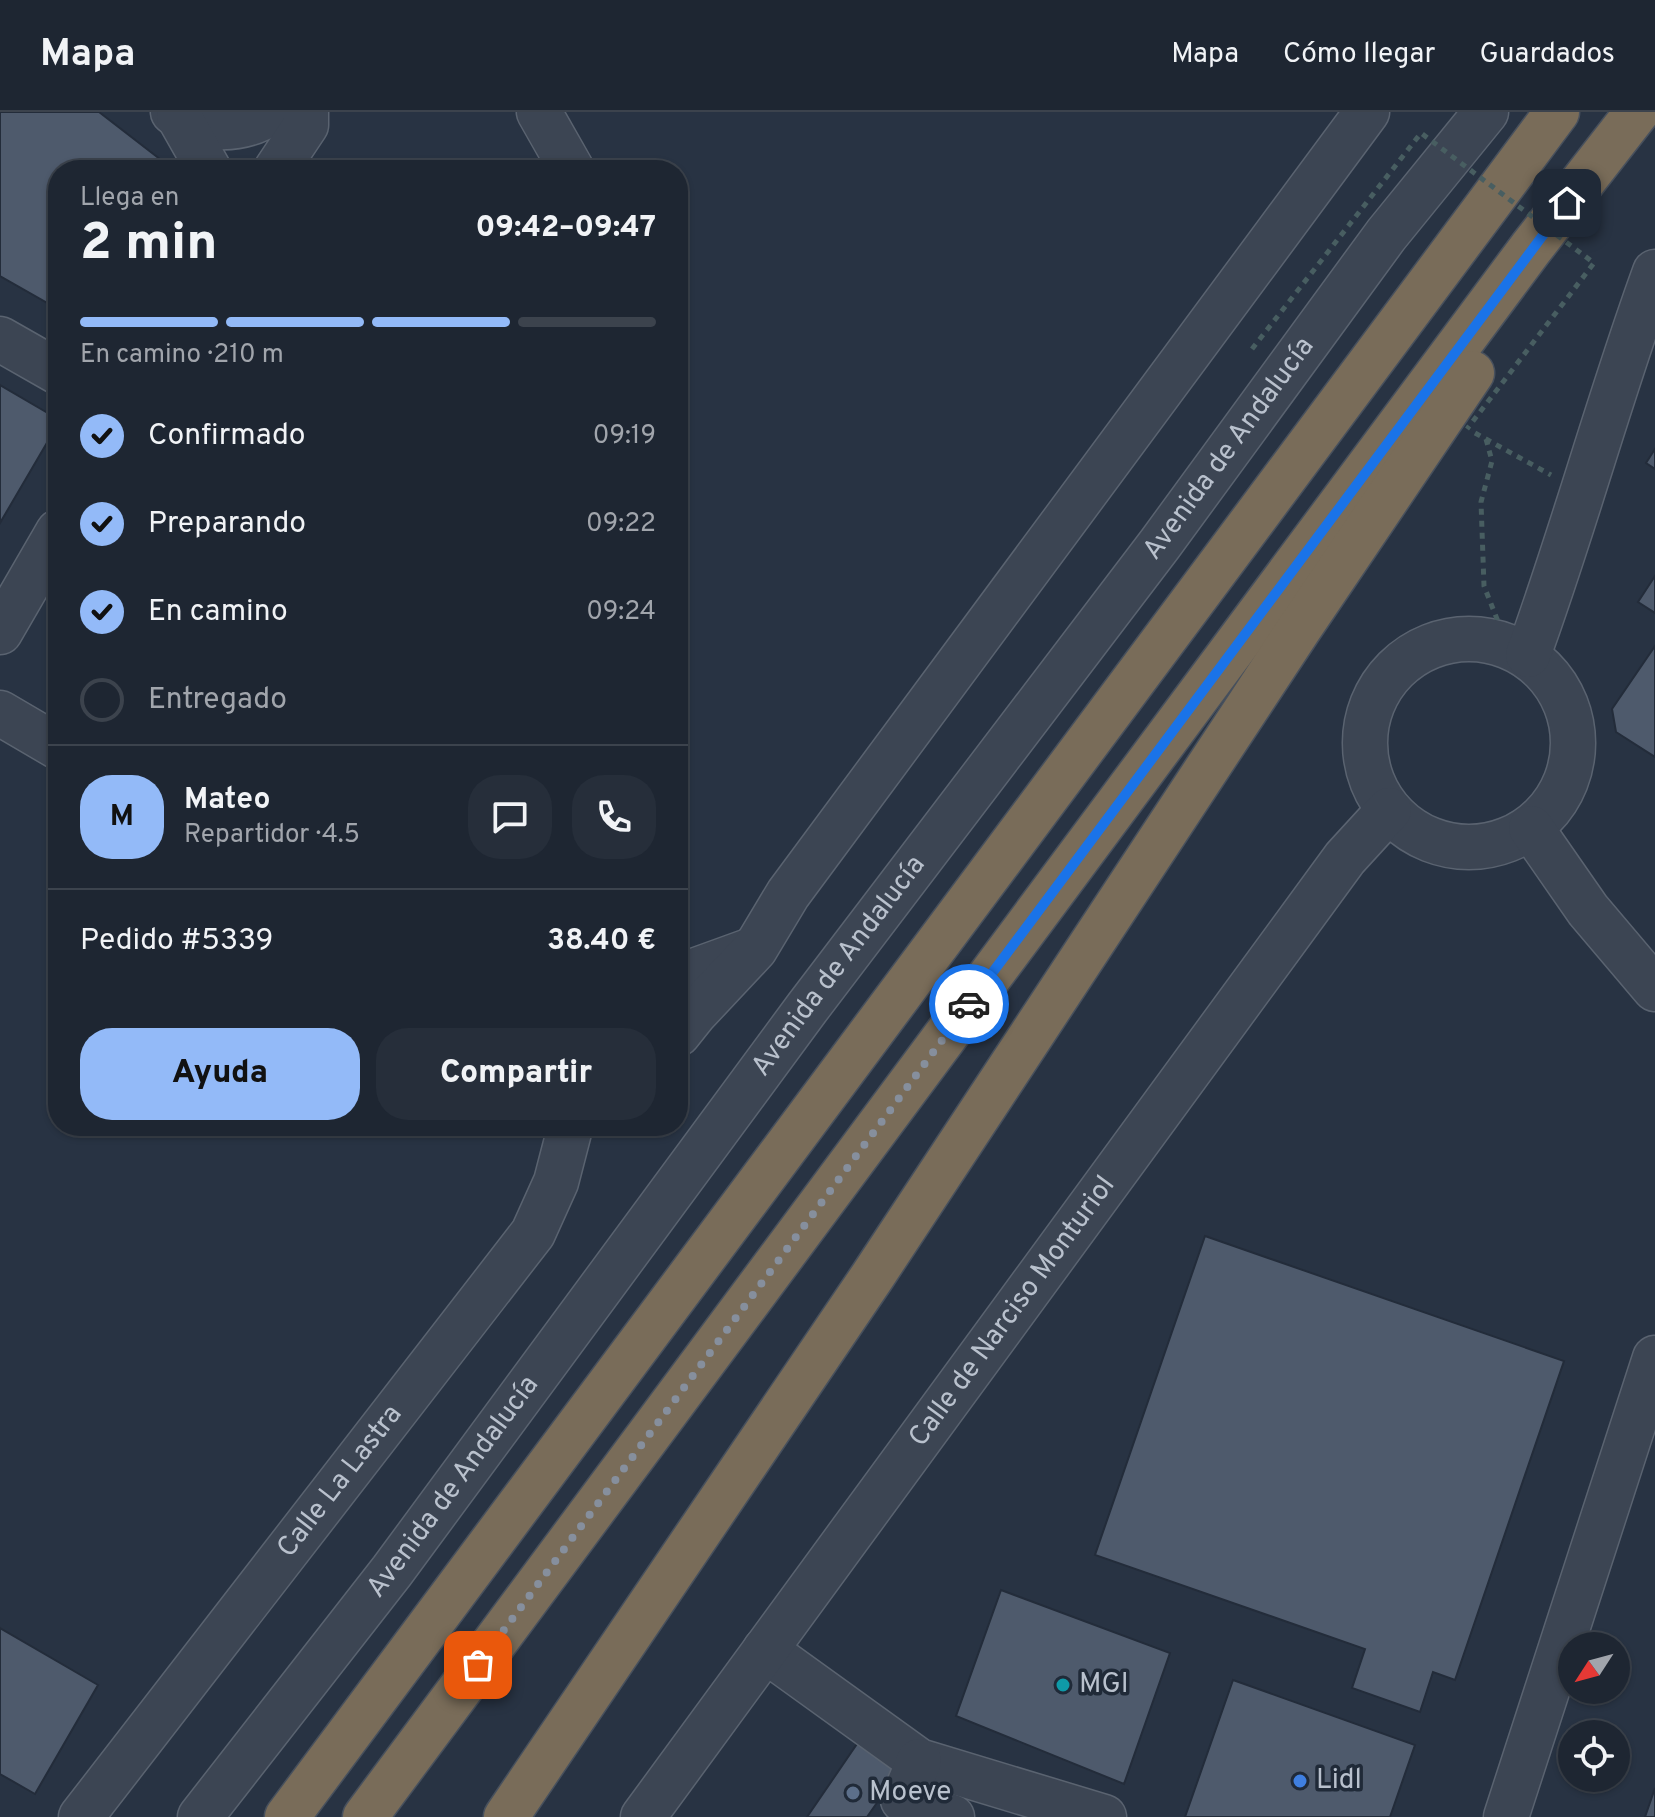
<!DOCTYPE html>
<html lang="es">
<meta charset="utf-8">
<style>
:root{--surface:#1e2632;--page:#262e3a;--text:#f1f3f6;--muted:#a1a5ac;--line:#3c434d;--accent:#93baf8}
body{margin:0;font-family:Overpass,sans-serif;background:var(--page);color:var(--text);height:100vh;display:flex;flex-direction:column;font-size:30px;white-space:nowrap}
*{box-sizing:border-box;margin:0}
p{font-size:26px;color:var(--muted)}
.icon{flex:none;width:44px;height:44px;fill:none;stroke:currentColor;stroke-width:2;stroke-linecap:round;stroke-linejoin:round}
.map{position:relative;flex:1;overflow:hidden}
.panel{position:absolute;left:48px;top:48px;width:640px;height:976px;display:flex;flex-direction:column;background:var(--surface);border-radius:32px;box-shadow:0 2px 6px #0004,0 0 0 2px var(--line)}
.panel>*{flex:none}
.needle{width:52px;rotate:234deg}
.controls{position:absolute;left:1558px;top:1520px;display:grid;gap:16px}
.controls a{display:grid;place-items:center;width:72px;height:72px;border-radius:50%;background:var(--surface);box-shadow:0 2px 6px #0004,0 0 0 2px var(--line);font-size:40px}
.pin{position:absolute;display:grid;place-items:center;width:68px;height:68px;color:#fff;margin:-34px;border-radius:16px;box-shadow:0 4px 12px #0006}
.courier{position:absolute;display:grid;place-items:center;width:80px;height:80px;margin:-40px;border:6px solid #1a73e8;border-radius:50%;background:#fff;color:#222;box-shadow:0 2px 10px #0007}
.summary em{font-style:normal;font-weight:800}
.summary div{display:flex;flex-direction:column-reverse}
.summary{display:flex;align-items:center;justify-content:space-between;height:136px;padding:0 32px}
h1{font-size:52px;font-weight:800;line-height:60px}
.bar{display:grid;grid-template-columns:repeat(4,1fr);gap:12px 8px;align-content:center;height:96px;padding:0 32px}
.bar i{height:10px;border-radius:6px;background:var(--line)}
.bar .selected{background:var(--accent)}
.bar p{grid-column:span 4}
.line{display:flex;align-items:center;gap:20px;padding:0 32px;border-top:2px solid var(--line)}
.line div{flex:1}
.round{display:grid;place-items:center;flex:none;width:84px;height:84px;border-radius:32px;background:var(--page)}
ol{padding:0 32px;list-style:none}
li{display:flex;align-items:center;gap:24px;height:88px}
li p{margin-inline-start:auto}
li .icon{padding:8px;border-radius:50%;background:var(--accent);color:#111;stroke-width:4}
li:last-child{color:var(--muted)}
li i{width:44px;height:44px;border:4px solid var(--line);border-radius:50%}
.action{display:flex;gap:16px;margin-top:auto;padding:16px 32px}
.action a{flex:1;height:92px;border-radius:32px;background:var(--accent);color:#111;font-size:32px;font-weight:800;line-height:92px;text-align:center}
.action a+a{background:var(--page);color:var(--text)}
header{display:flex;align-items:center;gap:48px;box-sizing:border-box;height:112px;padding:0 40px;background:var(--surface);border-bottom:2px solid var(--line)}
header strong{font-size:38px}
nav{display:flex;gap:44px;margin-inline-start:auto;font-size:28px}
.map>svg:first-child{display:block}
.building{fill:#4e5a6c;stroke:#232c3a;stroke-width:2}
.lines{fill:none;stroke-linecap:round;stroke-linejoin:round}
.minor-casing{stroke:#5a6370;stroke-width:47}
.highway-casing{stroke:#47505d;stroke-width:47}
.path{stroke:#485e61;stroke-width:5;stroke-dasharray:6 6;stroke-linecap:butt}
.minor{stroke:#3c4553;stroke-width:44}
.highway{stroke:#796c59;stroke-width:44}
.path-bridge{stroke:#485e61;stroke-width:5;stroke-dasharray:6 6;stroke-linecap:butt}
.done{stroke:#868f9d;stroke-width:8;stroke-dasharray:0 14.4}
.route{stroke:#1a73e8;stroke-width:10}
.culture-dot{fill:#0f9aa8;stroke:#202a38;stroke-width:3}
.shop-dot{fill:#3f7fe0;stroke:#202a38;stroke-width:3}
.service-dot{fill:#5c6f8a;stroke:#202a38;stroke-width:3}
.labels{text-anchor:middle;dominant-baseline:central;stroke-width:7;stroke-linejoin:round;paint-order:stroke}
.street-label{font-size:28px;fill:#b9c1cd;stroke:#202a38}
.poi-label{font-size:28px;fill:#b9c1cd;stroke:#202a38;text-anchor:start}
</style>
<header>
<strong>Mapa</strong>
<nav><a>Mapa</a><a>Cómo llegar</a><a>Guardados</a></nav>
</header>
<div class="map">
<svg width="1655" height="1705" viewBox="0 0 1655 1705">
<rect width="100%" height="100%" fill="#283343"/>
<g class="building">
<polygon points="0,0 99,0 174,58 58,58 58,197 0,164"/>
<polygon points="0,273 58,307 58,312 0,411"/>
<polygon points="1655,337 1655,357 1646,351"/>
<polygon points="1655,464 1655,501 1638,490"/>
<polygon points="1655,534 1655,645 1616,620 1612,597"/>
<polygon points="1205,1124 1564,1249 1455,1568 1433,1560 1420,1600 1352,1576 1365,1537 1095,1443"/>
<polygon points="1001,1478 1170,1541 1124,1672 956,1604"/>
<polygon points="0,1516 98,1573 35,1682 0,1662"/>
<polygon points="1233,1568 1415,1633 1390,1705 1185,1705"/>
<polygon points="859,1629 900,1658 867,1705 807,1705"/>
<polygon points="1655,1676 1655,1705 1645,1705"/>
</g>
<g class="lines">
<g class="minor-casing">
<g id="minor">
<path d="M173 0C199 22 245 19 272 0"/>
<polyline points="539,0 572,58"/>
<polyline points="179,5 209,58"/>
<polyline points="276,58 306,13 306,0"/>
<polyline points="0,227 58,260"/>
<polyline points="0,520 58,420"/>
<circle cx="1469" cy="631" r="104"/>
<path d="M1528 543C1574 417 1609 286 1655 160"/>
<polyline points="0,601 58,635"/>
<polyline points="1531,716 1588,798 1655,877"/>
<polyline points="678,859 691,860 749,839"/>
<polyline points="678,922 694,902 755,837 788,782 1367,0"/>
<polyline points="765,1538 919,1649 1104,1705"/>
<polyline points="919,1649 903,1688 952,1705"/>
<path id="s1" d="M81 1705 533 1121 556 1070 569 1020"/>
<path id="s2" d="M200 1705 392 1459 807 896 1160 432 1386 123 1486 0"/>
<path id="s3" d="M643 1705 1345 746 1389 698"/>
<polyline points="1506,1705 1655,1246"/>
</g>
</g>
<g class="highway-casing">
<g id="highway">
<polyline points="287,1705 1557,0"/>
<polyline points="365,1705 1531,136 1637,0"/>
<polyline points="506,1705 872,1165 1299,517 1472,261"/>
</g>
</g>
<g class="path">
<polyline points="1475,321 1551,363"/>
<polyline points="1486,327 1492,349 1481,390 1484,474 1499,512"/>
</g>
<use href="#minor" class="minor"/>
<use href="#highway" class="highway"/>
<polyline class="path-bridge" points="1252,237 1421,21 1594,151 1467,317"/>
</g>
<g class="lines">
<polyline class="done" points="478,1553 969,892"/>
<polyline class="route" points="969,892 1567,91"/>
</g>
<circle class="culture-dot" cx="1063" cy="1573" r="8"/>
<circle class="shop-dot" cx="1300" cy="1669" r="8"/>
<circle class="service-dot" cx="853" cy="1681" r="8"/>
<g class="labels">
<g class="street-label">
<text stroke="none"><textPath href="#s2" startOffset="1712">Avenida de Andalucía</textPath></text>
<text stroke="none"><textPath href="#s2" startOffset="1064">Avenida de Andalucía</textPath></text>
<text stroke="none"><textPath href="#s3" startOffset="626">Calle de Narciso Monturiol</textPath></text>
<text stroke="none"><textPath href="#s1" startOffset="424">Calle La Lastra</textPath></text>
<text stroke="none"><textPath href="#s2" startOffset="416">Avenida de Andalucía</textPath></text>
</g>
<g class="poi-label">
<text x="1079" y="1573">MGI</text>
<text x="1316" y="1669">Lidl</text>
<text x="869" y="1681">Moeve</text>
</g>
</g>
</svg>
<div class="controls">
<a><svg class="needle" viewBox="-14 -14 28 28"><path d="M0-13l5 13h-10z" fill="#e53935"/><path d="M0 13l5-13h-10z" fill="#a1a5ac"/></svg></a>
<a><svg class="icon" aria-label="locate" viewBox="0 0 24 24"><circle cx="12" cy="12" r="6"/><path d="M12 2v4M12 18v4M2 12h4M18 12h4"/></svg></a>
</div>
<div class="pin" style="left:478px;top:1553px;background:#ea580c"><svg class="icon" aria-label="bag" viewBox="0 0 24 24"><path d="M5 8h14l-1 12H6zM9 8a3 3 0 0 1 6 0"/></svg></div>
<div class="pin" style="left:1567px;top:91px;background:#1f2937"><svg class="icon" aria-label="home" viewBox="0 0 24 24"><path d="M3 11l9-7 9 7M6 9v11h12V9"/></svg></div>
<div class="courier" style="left:969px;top:892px"><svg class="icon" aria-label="car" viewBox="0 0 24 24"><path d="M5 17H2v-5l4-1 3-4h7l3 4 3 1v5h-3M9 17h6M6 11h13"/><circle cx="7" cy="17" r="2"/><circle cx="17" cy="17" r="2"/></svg></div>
<section class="panel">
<div class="summary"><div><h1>2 min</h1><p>Llega en</p></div><em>09:42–09:47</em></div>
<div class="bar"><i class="selected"></i><i class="selected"></i><i class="selected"></i><i></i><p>En camino · 210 m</p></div>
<ol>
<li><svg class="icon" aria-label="check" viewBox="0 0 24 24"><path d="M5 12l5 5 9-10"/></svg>Confirmado<p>09:19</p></li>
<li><svg class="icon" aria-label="check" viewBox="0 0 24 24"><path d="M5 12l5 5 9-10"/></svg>Preparando<p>09:22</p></li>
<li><svg class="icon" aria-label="check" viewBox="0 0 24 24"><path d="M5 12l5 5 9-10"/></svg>En camino<p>09:24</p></li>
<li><i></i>Entregado</li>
</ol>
<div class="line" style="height:144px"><b class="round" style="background:var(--accent);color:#111">M</b><div><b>Mateo</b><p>Repartidor · 4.5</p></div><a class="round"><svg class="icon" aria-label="chat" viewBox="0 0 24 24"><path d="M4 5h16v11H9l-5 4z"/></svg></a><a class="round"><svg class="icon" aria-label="phone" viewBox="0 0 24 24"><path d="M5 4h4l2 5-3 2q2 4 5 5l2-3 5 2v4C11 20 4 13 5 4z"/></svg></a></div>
<div class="line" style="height:104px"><div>Pedido #5339</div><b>38.40 €</b></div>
<div class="action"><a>Ayuda</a><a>Compartir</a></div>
</section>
</div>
